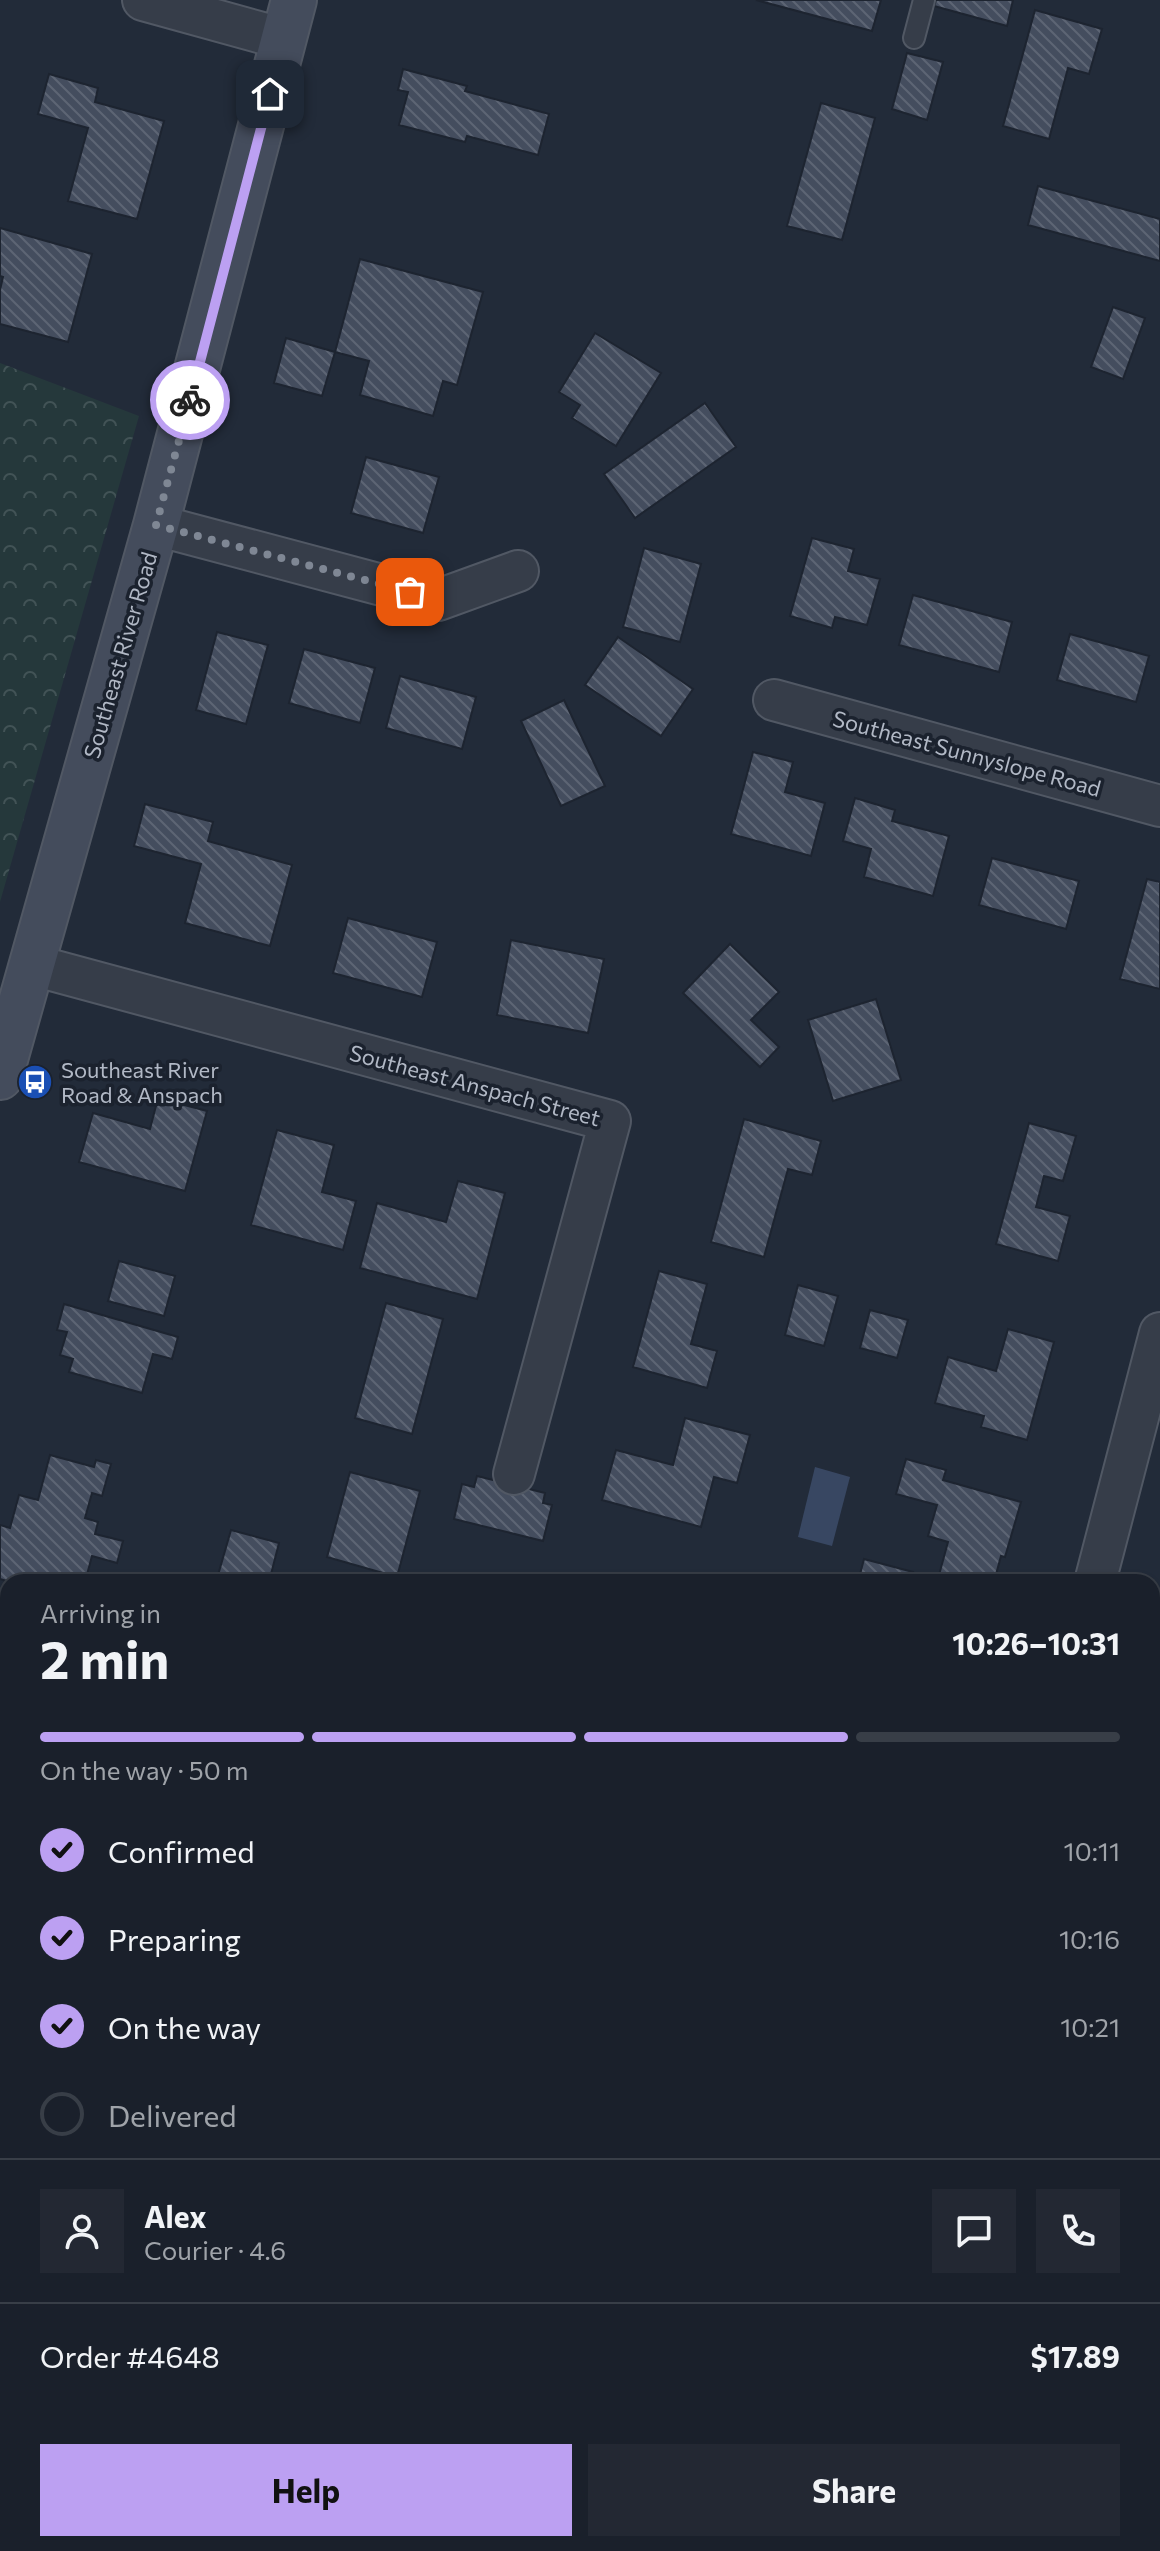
<!DOCTYPE html>
<meta charset="utf-8">
<style>
:root{--surface:#1a202b;--page:#232833;--text:#f1f3f6;--muted:#9fa3a9;--line:#383e47;--accent:#bca0f2}
body{margin:0;font-family:Commissioner,sans-serif;background:var(--page);color:var(--text);height:100vh;display:flex;flex-direction:column;font-size:30px;white-space:nowrap}
*{box-sizing:border-box;margin:0}
p{font-size:26px;color:var(--muted)}
.icon{flex:none;width:44px;height:44px;fill:none;stroke:currentColor;stroke-width:2;stroke-linecap:round;stroke-linejoin:round}
.map{position:relative;flex:1;overflow:hidden}
.drawer{position:absolute;left:0px;top:1574px;width:1160px;height:978px;display:flex;flex-direction:column;background:var(--surface);border-radius:24px 24px 0 0;box-shadow:0 2px 6px #0004,0 0 0 2px var(--line)}
.drawer>*{flex:none}
.pin{position:absolute;display:grid;place-items:center;width:68px;height:68px;color:#fff;margin:-34px;border-radius:16px;box-shadow:0 4px 12px #0006}
.courier{position:absolute;display:grid;place-items:center;width:80px;height:80px;margin:-40px;border:6px solid #bca0f2;border-radius:50%;background:#fff;color:#222;box-shadow:0 2px 10px #0007}
.head em{font-style:normal;font-weight:700}
.head div{display:flex;flex-direction:column-reverse}
.head{display:flex;align-items:center;justify-content:space-between;height:136px;padding:0 40px}
h1{font-size:52px;font-weight:700;line-height:60px}
.bar{display:grid;grid-template-columns:repeat(4,1fr);gap:12px 8px;align-content:center;height:96px;padding:0 40px}
.bar i{height:10px;border-radius:6px;background:var(--line)}
.bar .on{background:var(--accent)}
.bar p{grid-column:span 4}
.line{display:flex;align-items:center;gap:20px;padding:0 40px;border-top:2px solid var(--line)}
.line div{flex:1}
.round{display:grid;place-items:center;flex:none;width:84px;height:84px;border-radius:0px;background:var(--page)}
ol{padding:0 40px;list-style:none}
li{display:flex;align-items:center;gap:24px;height:88px}
li p{margin-inline-start:auto}
li .icon{padding:8px;border-radius:50%;background:var(--accent);color:#111;stroke-width:4}
li:last-child{color:var(--muted)}
li i{width:44px;height:44px;border:4px solid var(--line);border-radius:50%}
.primary-button{display:flex;gap:16px;margin-top:auto;padding:16px 40px}
.primary-button a{flex:1;height:92px;border-radius:0px;background:var(--accent);color:#111;font-size:32px;font-weight:700;line-height:92px;text-align:center}
.primary-button a+a{background:var(--page);color:var(--text)}
.map>svg:first-child{display:block}
.forest{fill:url(#forest-crowns)}
.water{fill:#384762}
.building{fill:url(#building-back-hatch);stroke:#1d2430;stroke-width:2}
.lines{fill:none;stroke-linecap:round;stroke-linejoin:round}
.lane-casing{stroke:#515864;stroke-width:24}
.street-casing{stroke:#515864;stroke-width:44}
.secondary-casing{stroke:#515864;stroke-width:48}
.lane{stroke:#363d49;stroke-width:20}
.street{stroke:#363d49;stroke-width:40}
.secondary{stroke:#444c5c;stroke-width:44}
.done{stroke:#7f8794;stroke-width:8;stroke-dasharray:0 14.4}
.route{stroke:#bca0f2;stroke-width:10}
.labels{text-anchor:middle;dominant-baseline:central;stroke-width:7;stroke-linejoin:round;paint-order:stroke}
.street-label{font-size:22px;fill:#b1b8c5;stroke:#1b222e}
.poi-label{font-size:22px;fill:#b1b8c5;stroke:#1b222e;text-anchor:start}
</style>
<div class="map">
<svg width="1160" height="2551" viewBox="0 0 1160 2551">
<defs>
<pattern id="forest-crowns" width="20" height="18" patternUnits="userSpaceOnUse" patternTransform="scale(2)"><rect width="20" height="18" fill="#25383b"/><path d="M2 6a3 3 0 1 1 6 0M12 15a3 3 0 1 1 6 0" fill="none" stroke="#425356"/></pattern>
<pattern id="building-back-hatch" width="6" height="6" patternUnits="userSpaceOnUse" patternTransform="scale(2)"><rect width="6" height="6" fill="#444d5e"/><path d="M-1 5l2 2M0 0l6 6M5-1l2 2" fill="none" stroke="#5d6574"/></pattern>
</defs>
<rect width="100%" height="100%" fill="#222b39"/>
<polygon class="forest" points="0,363 139,416 0,902"/>
<polygon class="water" points="815,1467 850,1477 832,1546 798,1537"/>
<g class="building">
<polygon points="756,0 881,0 872,31"/>
<polygon points="936,0 1013,0 1007,26 934,6"/>
<polygon points="1035,10 1102,29 1089,74 1068,68 1049,139 1003,126"/>
<polygon points="907,53 943,62 927,120 892,109"/>
<polygon points="403,69 467,86 465,91 549,114 538,155 467,136 465,142 399,125 408,92 398,90"/>
<polygon points="49,74 98,88 95,102 164,121 137,219 68,201 88,128 38,114"/>
<polygon points="821,103 875,118 842,240 787,226"/>
<polygon points="1038,186 1160,219 1160,261 1028,225"/>
<polygon points="0,228 92,254 68,342 0,324 0,290 3,277 0,276"/>
<polygon points="360,259 483,292 457,385 443,381 433,416 360,395 369,361 335,352"/>
<polygon points="1113,307 1145,318 1123,379 1091,367"/>
<polygon points="595,333 661,373 616,446 572,418 580,405 559,392"/>
<polygon points="286,338 335,352 322,396 274,383"/>
<polygon points="705,403 736,447 635,518 604,474"/>
<polygon points="366,457 439,477 423,533 351,513"/>
<polygon points="812,538 854,549 848,571 880,579 867,625 835,617 832,628 790,616"/>
<polygon points="644,548 701,564 680,642 623,627"/>
<polygon points="913,595 1012,622 999,672 899,645"/>
<polygon points="217,632 268,645 246,724 196,710"/>
<polygon points="1070,634 1149,656 1136,702 1057,680"/>
<polygon points="618,637 693,689 661,736 585,685"/>
<polygon points="304,649 375,668 360,723 289,703"/>
<polygon points="400,676 476,697 462,749 386,728"/>
<polygon points="564,700 605,786 561,806 521,721"/>
<polygon points="753,752 793,762 785,792 825,803 811,856 731,834"/>
<polygon points="855,798 895,810 892,821 949,836 933,896 864,877 871,849 843,841"/>
<polygon points="145,804 213,822 208,841 292,865 270,946 185,923 201,864 134,846"/>
<polygon points="992,858 1079,881 1066,929 979,905"/>
<polygon points="1147,879 1160,882 1160,989 1120,979"/>
<polygon points="348,918 437,942 422,997 333,973"/>
<polygon points="511,940 604,959 588,1033 497,1015"/>
<polygon points="730,944 779,992 751,1020 779,1047 760,1067 683,993"/>
<polygon points="876,999 901,1080 833,1101 808,1020"/>
<polygon points="158,1098 207,1111 185,1191 79,1162 93,1113 150,1129"/>
<polygon points="744,1119 821,1141 812,1175 788,1169 764,1257 711,1242"/>
<polygon points="1029,1123 1076,1136 1063,1181 1044,1176 1036,1207 1070,1216 1058,1261 996,1244"/>
<polygon points="277,1130 334,1145 322,1192 356,1201 343,1250 251,1225"/>
<polygon points="458,1181 505,1193 477,1299 360,1268 377,1203 446,1222"/>
<polygon points="119,1261 175,1276 164,1316 108,1301"/>
<polygon points="659,1271 707,1284 691,1344 717,1351 707,1388 633,1367"/>
<polygon points="798,1285 838,1296 824,1346 785,1335"/>
<polygon points="386,1303 443,1319 412,1434 355,1418"/>
<polygon points="64,1304 178,1337 172,1359 153,1354 142,1393 69,1372 73,1359 60,1355 67,1332 57,1330"/>
<polygon points="870,1310 908,1320 897,1358 860,1348"/>
<polygon points="1008,1329 1054,1342 1027,1440 981,1427 984,1416 935,1403 948,1357 996,1371"/>
<polygon points="685,1418 750,1435 737,1483 714,1477 701,1527 602,1500 616,1450 673,1465"/>
<polygon points="50,1455 94,1467 96,1460 111,1464 102,1496 92,1493 85,1518 98,1522 95,1534 123,1541 117,1563 92,1556 85,1582 10,1582 0,1579 0,1525 10,1528 19,1495 38,1500"/>
<polygon points="906,1459 946,1470 943,1480 1021,1502 1005,1557 1001,1556 994,1582 963,1582 939,1575 948,1542 928,1536 937,1505 896,1494"/>
<polygon points="350,1472 420,1491 397,1577 327,1557"/>
<polygon points="477,1476 545,1493 543,1503 552,1505 543,1541 454,1519 462,1484 474,1487"/>
<polygon points="231,1530 279,1543 269,1582 216,1582"/>
<polygon points="864,1559 913,1572 910,1582 858,1582"/>
<polygon points="0,1616 8,1618 8,1693 0,1691"/>
<polygon points="1152,1740 1160,1743 1160,1856 1152,1854"/>
<polygon points="0,1746 8,1748 8,1788 0,1792"/>
<polygon points="1152,1881 1160,1882 1160,1951 1152,1950"/>
<polygon points="0,1987 8,1988 8,2041 0,2041"/>
<polygon points="0,2159 8,2161 8,2264 0,2262"/>
<polygon points="1160,2379 1160,2446 1155,2433 1152,2434 1152,2382"/>
<polygon points="0,2458 8,2461 7,2520 0,2518"/>
<polygon points="37,2544 89,2544 91,2551 19,2551"/>
<polygon points="270,2544 362,2544 364,2551 273,2551"/>
<polygon points="905,2544 960,2544 963,2551 908,2551"/>
</g>
<g class="lines">
<g class="lane-casing">
<polyline id="lane" points="914,38 924,0"/>
</g>
<g class="street-casing">
<g id="street">
<polyline points="143,0 284,39"/>
<polyline points="156,525 438,600 518,571"/>
<polyline points="774,700 1160,806"/>
<polyline points="33,965 610,1121 514,1474"/>
<polyline points="1095,1582 1160,1333"/>
<polyline points="0,1888 8,1889"/>
<polyline points="1152,2022 1160,2022"/>
<polyline points="0,2349 8,2352"/>
<polyline points="179,2544 182,2551"/>
<polyline points="1078,2544 1081,2551"/>
</g>
</g>
<g class="secondary-casing">
<polyline id="secondary" points="0,1077 156,525 294,0"/>
</g>
<use href="#lane" class="lane"/>
<use href="#street" class="street"/>
<use href="#secondary" class="secondary"/>
</g>
<g class="lines">
<polyline class="done" points="190,400 156,525 410,592"/>
<polyline class="route" points="190,400 270,94"/>
</g>
<defs>
<g id="bus-disc" transform="scale(1.8)"><circle r="9.5" fill="#1a4fb4" stroke="#1b222e"/><path d="M-5-6H5V4H4V6H2V4H-2V6H-4V4H-5ZM-3.5-4V0h7V-4ZM-3.5 1.2v1.5H-2V1.2ZM2 1.2v1.5H3.5V1.2Z" fill="#fff"/></g>
</defs>
<g fill-rule="evenodd">
<use href="#bus-disc" x="35" y="1082"/>
</g>
<g class="labels">
<g class="street-label">
<text transform="translate(120 655) rotate(-74)">Southeast River Road</text>
<text transform="translate(967 753) rotate(15)">Southeast Sunnyslope Road</text>
<text transform="translate(475 1085) rotate(15)">Southeast Anspach Street</text>
</g>
<g class="poi-label">
<text x="61" y="1069">Southeast River<tspan x="61" dy="25">Road &amp; Anspach</tspan></text>
</g>
</g>
</svg>
<div class="pin" style="left:410px;top:592px;background:#ea580c"><svg class="icon" aria-label="bag" viewBox="0 0 24 24"><path d="M5 8h14l-1 12H6zM9 8a3 3 0 0 1 6 0"/></svg></div>
<div class="pin" style="left:270px;top:94px;background:#1f2937"><svg class="icon" aria-label="home" viewBox="0 0 24 24"><path d="M3 11l9-7 9 7M6 9v11h12V9"/></svg></div>
<div class="courier" style="left:190px;top:400px"><svg class="icon" aria-label="bike" viewBox="0 0 24 24"><circle cx="6" cy="16" r="4"/><circle cx="18" cy="16" r="4"/><path d="M6 16l4-8h5l3 8M10 8l3 8H6M13 5h3"/></svg></div>
<section class="drawer">
<div class="head"><div><h1>2 min</h1><p>Arriving in</p></div><em>10:26–10:31</em></div>
<div class="bar"><i class="on"></i><i class="on"></i><i class="on"></i><i></i><p>On the way · 50 m</p></div>
<ol>
<li><svg class="icon" aria-label="check" viewBox="0 0 24 24"><path d="M5 12l5 5 9-10"/></svg>Confirmed<p>10:11</p></li>
<li><svg class="icon" aria-label="check" viewBox="0 0 24 24"><path d="M5 12l5 5 9-10"/></svg>Preparing<p>10:16</p></li>
<li><svg class="icon" aria-label="check" viewBox="0 0 24 24"><path d="M5 12l5 5 9-10"/></svg>On the way<p>10:21</p></li>
<li><i></i>Delivered</li>
</ol>
<div class="line" style="height:144px"><a class="round"><svg class="icon" aria-label="person" viewBox="0 0 24 24"><circle cx="12" cy="8" r="4"/><path d="M4 21q1-7 8-7t8 7"/></svg></a><div><b>Alex</b><p>Courier · 4.6</p></div><a class="round"><svg class="icon" aria-label="chat" viewBox="0 0 24 24"><path d="M4 5h16v11H9l-5 4z"/></svg></a><a class="round"><svg class="icon" aria-label="phone" viewBox="0 0 24 24"><path d="M5 4h4l2 5-3 2q2 4 5 5l2-3 5 2v4C11 20 4 13 5 4z"/></svg></a></div>
<div class="line" style="height:104px"><div>Order #4648</div><b>$17.89</b></div>
<div class="primary-button"><a>Help</a><a>Share</a></div>
</section>
</div>
